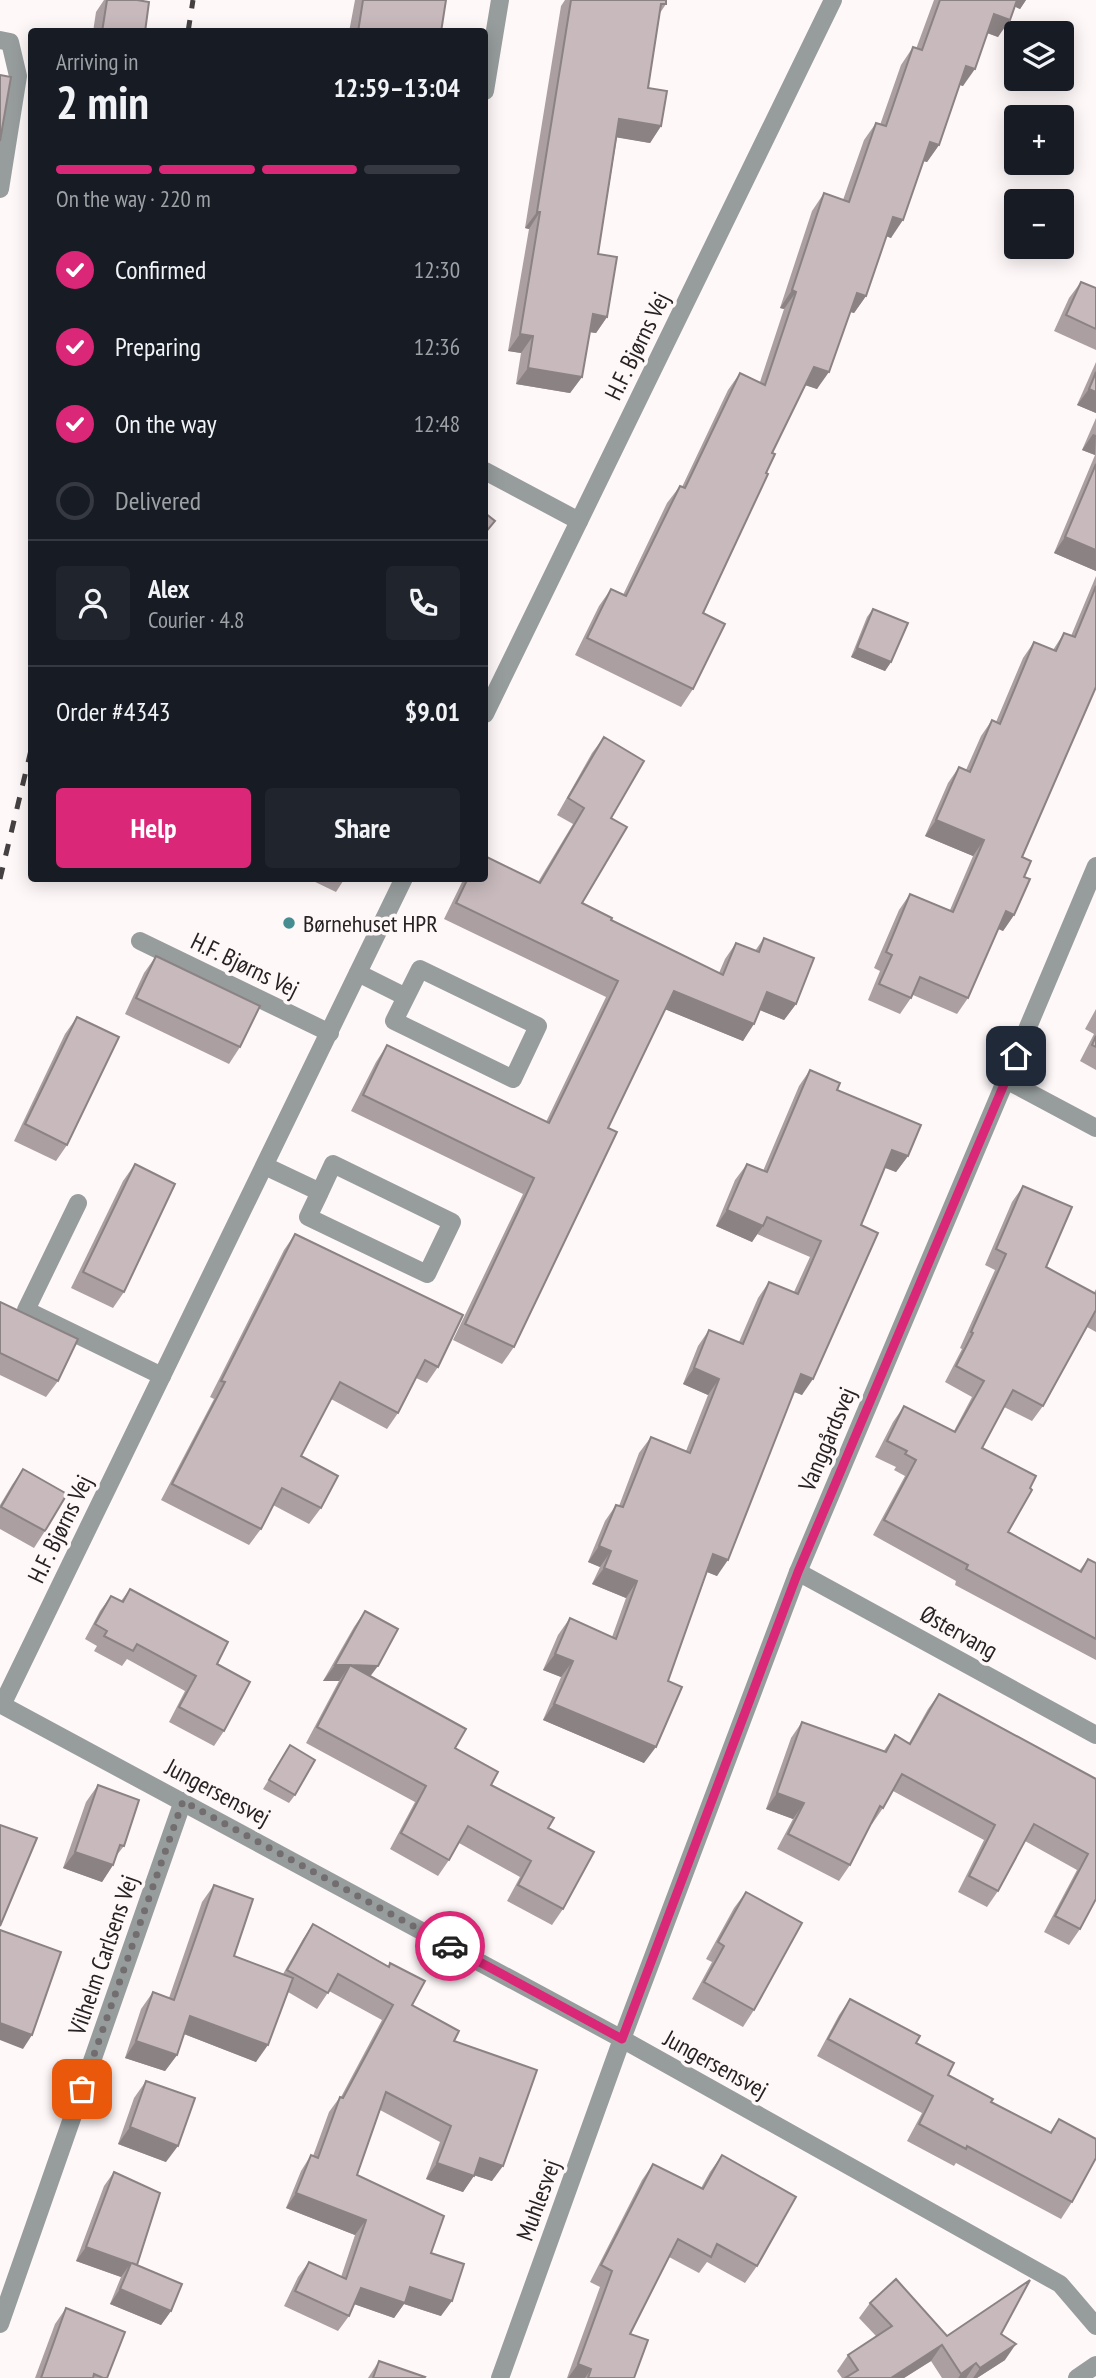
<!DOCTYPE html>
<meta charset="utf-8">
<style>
:root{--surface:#171b24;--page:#20242c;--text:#f1f3f6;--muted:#9ea1a6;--line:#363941;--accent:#db2777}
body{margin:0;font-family:"PT Sans Narrow",sans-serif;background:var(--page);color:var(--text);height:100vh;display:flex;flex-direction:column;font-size:26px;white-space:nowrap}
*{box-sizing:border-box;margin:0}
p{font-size:23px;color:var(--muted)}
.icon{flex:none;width:38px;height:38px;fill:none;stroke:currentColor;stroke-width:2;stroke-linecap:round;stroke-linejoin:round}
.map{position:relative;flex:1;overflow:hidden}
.side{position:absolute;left:28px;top:28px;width:460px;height:854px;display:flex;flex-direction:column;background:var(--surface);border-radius:7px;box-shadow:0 4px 18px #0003}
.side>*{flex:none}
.buttons{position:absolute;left:1004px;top:21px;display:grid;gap:14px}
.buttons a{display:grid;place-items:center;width:70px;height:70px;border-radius:7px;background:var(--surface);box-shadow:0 4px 18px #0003;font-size:35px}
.pin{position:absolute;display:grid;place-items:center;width:60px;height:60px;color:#fff;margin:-30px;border-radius:14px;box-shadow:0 4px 10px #0006}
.courier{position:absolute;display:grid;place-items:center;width:70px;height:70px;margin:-35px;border:5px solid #db2777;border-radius:50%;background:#fff;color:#222;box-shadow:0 2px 9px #0007}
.head em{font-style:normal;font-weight:700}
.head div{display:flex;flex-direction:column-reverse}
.head{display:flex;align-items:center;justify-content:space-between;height:119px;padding:0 28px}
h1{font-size:46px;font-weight:700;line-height:52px}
.bar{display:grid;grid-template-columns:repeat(4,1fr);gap:10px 7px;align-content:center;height:84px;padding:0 28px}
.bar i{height:9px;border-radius:5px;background:var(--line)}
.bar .selected{background:var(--accent)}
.bar p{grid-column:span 4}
.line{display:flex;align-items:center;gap:18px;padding:0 28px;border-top:2px solid var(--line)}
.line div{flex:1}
.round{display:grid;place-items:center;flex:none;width:74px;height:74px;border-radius:7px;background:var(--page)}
ol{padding:0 28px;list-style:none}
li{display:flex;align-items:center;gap:21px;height:77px}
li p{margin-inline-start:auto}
li .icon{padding:7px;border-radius:50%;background:var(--accent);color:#fff;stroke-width:4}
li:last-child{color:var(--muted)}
li i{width:38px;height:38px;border:4px solid var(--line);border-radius:50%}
.primary-button{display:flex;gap:14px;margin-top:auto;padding:14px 28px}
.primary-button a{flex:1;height:80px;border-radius:7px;background:var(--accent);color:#fff;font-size:28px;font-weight:700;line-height:80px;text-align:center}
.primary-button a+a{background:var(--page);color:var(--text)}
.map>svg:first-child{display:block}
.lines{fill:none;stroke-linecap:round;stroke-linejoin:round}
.lane{stroke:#979d9d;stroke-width:18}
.street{stroke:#979d9d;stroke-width:18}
.rail{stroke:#454041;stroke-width:5;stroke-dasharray:12 12;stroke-linecap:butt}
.wall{fill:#ab9fa2}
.shaded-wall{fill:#8b8284}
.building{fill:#c7b9bc;stroke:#8b8284;stroke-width:2}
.done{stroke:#726d6e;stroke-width:7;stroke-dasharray:0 12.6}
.route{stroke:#db2777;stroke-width:9}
.poi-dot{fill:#458d91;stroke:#fef8f9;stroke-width:2.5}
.labels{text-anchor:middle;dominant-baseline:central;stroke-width:7;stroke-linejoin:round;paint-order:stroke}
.street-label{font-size:24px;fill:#272223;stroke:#fef8f9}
.poi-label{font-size:24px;fill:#272223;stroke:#fef8f9;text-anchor:start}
</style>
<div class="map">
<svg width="1096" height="2378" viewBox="0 0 1096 2378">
<rect width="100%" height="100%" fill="#fef8f9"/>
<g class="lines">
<polyline class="lane" points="0,40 10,42 18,76 0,189"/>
<g class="street">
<polyline points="485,91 500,0"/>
<polyline points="485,471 579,521"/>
<polyline points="485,714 833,0"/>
<polyline points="404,878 2,1705 622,2039 1060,2284 1096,2326"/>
<polyline points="140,941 330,1033"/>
<polyline points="358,973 406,997 394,1021 513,1079 538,1026 420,969 406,997"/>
<polyline points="1006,1080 1096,1128"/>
<polyline points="265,1166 320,1192 308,1217 427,1274 452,1222 333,1164 320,1192"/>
<polyline points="78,1203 26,1310 162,1376"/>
<polyline points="798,1572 1096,1735"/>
<polyline points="0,2324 183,1801"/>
<polyline points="500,2378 622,2039 798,1572 1096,866"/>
<polyline points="1077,2378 1096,2365"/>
</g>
<g class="rail">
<polyline points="188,32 193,0"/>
<polyline points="0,879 32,746"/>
</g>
</g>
<g class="wall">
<polygon points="104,0 137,0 145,32 93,32 96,12"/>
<polygon points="355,0 446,0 441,32 349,32"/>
<polygon points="565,0 666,0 666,4 660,13 648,88 661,126 650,143 617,137 598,254 607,317 596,333 590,332 582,377 570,393 516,384 521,353 508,351 529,229 525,228 561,6"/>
<polygon points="934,0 1026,0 1020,9 1014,6 998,37 987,33 963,86 960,85 939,145 927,162 923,161 891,238 886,236 866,296 854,313 850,312 817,389 805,385 772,453 703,613 693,689 681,707 575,655 599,606 611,589 623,595 667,503 680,486 682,487 728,390 740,373 760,382 784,309 780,308 812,211 824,193 843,200 864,140 876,123 880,125 901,65 913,47 916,49"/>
<polygon points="1081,282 1096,288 1096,350 1054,331 1069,298"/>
<polygon points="1096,362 1096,413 1077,405"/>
<polygon points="1096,418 1096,571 1054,553 1095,455 1082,450"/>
<polygon points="1096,576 1096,687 1022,857 1024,877 1014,915 1003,931 998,929 968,998 957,1014 913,995 900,1014 868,1000 880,971 874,968 899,910 910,894 950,910 973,856 925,836 948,783 959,767 966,770 981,736 992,720 996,722 1023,658 1034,642 1053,650 1064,633 1071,636"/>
<polygon points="873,609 891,662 885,671 851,657 867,617"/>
<polygon points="604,737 611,818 582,903 611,920 719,973 725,959 736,943 755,951 764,938 796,1004 784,1020 760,1010 743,1041 665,1009 608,1128 514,1347 502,1364 453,1340 523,1194 351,1111 376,1062 387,1045 546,1122 606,997 444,919 464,878 485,878 538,882 573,824 557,815 592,753"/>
<polygon points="307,878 345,878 336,892"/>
<polygon points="156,956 240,1047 229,1064 125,1014 144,973"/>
<polygon points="1096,1009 1096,1070 1080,1061 1094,1034 1085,1029"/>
<polygon points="77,1017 67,1145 56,1161 14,1141 65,1034"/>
<polygon points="810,1070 837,1090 908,1156 896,1172 885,1168 861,1225 802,1395 794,1392 717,1576 707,1572 668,1681 644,1763 543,1720 561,1677 543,1670 558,1635 570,1618 612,1637 626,1598 592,1584 600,1567 588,1562 605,1521 616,1505 619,1506 639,1453 651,1437 686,1451 708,1395 683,1384 698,1346 709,1330 739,1342 758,1298 769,1282 794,1292 810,1257 757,1234 752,1242 716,1226 735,1180 747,1164 763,1171 799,1086"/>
<polygon points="135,1164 124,1292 113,1308 71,1288 123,1181"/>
<polygon points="1023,1186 1046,1267 1094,1293 1096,1289 1096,1332 1087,1327 1043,1406 1032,1421 1004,1407 982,1448 1008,1532 1079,1571 1088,1559 1096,1563 1096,1660 955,1585 956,1581 873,1535 905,1476 894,1470 896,1467 875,1457 893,1422 904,1406 954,1431 972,1397 945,1382 962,1349 960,1348 995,1270 985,1265 1012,1202"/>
<polygon points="295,1234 438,1367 427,1383 416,1378 398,1413 387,1429 331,1399 301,1456 321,1508 309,1524 273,1505 261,1529 249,1545 161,1500 214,1399 210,1397 284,1250"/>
<polygon points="0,1302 58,1381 46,1397 0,1375"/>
<polygon points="23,1469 45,1531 34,1548 0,1529 0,1505 12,1485"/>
<polygon points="130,1589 217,1664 224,1731 214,1746 169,1722 185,1691 127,1659 122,1666 94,1651 97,1646 85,1639 100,1611 111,1596 121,1601"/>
<polygon points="365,1611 370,1676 455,1748 491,1785 548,1828 563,1909 552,1925 507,1901 520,1877 459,1843 449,1860 438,1876 390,1849 415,1802 306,1743 339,1681 323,1681 354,1627"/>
<polygon points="939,1694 1096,1779 1080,1929 1069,1945 1044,1932 1077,1870 1025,1841 998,1891 987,1907 958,1892 984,1840 893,1791 883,1808 872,1824 871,1823 850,1865 839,1881 777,1849 793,1819 766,1809 791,1738 802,1722 883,1752 895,1735 909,1743 928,1709"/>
<polygon points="290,1745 295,1795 289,1803 263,1789"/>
<polygon points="98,1785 124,1846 116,1856 113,1865 102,1882 63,1868 86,1802"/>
<polygon points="214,1885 234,1956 283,1974 303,1939 313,1924 388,1966 390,1963 412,2005 454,2041 492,2181 474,2175 463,2192 426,2179 440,2142 380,2110 357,2175 431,2253 441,2316 404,2304 394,2318 354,2304 349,2316 338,2331 284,2306 298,2277 309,2262 341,2277 355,2235 286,2208 301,2171 311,2155 313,2156 329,2112 340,2097 341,2097 382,2020 329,1991 317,2009 288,1992 256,2062 184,2034 177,2055 165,2071 125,2058 141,2009 153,1992 169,1998 202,1902"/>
<polygon points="746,1892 754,2010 743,2027 692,1999 712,1962 706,1959 734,1908"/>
<polygon points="850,1999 916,2043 948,2075 991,2102 1050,2132 1059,2119 1072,2202 1061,2219 956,2163 954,2166 907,2141 922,2113 817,2056 839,2015"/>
<polygon points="146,2081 166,2162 118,2144 134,2098"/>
<polygon points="722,2155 757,2266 745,2283 707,2262 699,2273 669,2257 630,2334 634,2378 567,2378 600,2287 590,2282 642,2180 653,2164 701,2188 710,2172"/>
<polygon points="114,2172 137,2265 171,2311 161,2325 110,2304 121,2277 76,2261 104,2186"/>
<polygon points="870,2303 947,2336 1001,2334 1005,2360 977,2378 942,2378 931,2361 904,2378 842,2378 837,2371 848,2355 876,2336 859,2318"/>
<polygon points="66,2308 107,2378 35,2378 55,2324"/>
<polygon points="379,2361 424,2378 368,2378"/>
</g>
<g class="shaded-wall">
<polygon points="1012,0 1026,0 1020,9 1009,4"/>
<polygon points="994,14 1010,20 998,37 982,31"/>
<polygon points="966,66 975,69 963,86 954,83"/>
<polygon points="619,119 661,126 650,143 608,136"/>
<polygon points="930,142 939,145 927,162 917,159"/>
<polygon points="537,212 540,212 529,229 525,228"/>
<polygon points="893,217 903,220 891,238 881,234"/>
<polygon points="792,290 796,292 784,309 780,308"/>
<polygon points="857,293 866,296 854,313 845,310"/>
<polygon points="593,314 607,317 596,333 581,331"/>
<polygon points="520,334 533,336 521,353 508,351"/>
<polygon points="814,367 829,372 817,389 802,384"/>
<polygon points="528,368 582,377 570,393 516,384"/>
<polygon points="1089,389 1096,392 1096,413 1077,405"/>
<polygon points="1093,434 1096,435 1095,455 1082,450"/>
<polygon points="1065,537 1096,550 1096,571 1054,553"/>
<polygon points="857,648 891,662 885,671 851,657"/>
<polygon points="936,820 984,840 973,856 925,836"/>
<polygon points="1006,911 1014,915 1003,931 995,927"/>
<polygon points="674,991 754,1024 743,1041 662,1008"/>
<polygon points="767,992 796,1004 784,1020 755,1008"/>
<polygon points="892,1150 908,1156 896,1172 881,1166"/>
<polygon points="727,1210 763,1226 752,1242 716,1226"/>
<polygon points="694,1368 719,1379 708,1395 683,1384"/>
<polygon points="801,1374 813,1379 802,1395 790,1390"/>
<polygon points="599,1546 611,1551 600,1567 588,1562"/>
<polygon points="713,1554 728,1560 717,1576 702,1570"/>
<polygon points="604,1568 637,1581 626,1598 592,1584"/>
<polygon points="555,1654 573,1661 561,1677 543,1670"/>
<polygon points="335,1665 350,1665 339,1681 323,1681"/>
<polygon points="350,1665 378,1666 366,1682"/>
<polygon points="554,1704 656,1747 644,1763 543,1720"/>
<polygon points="777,1793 804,1803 793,1819 766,1809"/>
<polygon points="75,1852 113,1865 102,1882 63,1868"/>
<polygon points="190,2016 268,2045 256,2062 179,2032"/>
<polygon points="0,2023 32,2035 23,2049 0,2040"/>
<polygon points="136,2041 177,2055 165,2071 125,2058"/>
<polygon points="130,2127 178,2146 166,2162 118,2144"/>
<polygon points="480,2158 503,2166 492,2181 470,2174"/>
<polygon points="437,2163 474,2176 463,2192 426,2179"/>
<polygon points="296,2193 366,2220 355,2235 286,2208"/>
<polygon points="86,2247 131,2263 121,2277 76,2261"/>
<polygon points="410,2287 452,2301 441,2316 404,2304 394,2318 351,2303 361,2288"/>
<polygon points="120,2289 171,2311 161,2325 110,2304"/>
<polygon points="1016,2344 1005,2360 977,2378 973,2378 980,2368"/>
<polygon points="942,2345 931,2361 904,2378 891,2378"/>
<polygon points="976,2363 966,2378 958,2378 961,2374"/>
<polygon points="578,2364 591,2369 585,2378 568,2378"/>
</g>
<g class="building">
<polygon points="107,0 137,0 149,2 145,32 102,32"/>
<polygon points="363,0 446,0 441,32 358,32"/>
<polygon points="571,0 666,0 666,4 661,4 648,88 667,91 661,126 619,119 598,254 617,257 607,317 593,314 582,377 528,368 533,336 520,334 540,212 537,212"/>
<polygon points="940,0 1017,0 1010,20 994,14 975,69 966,66 939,145 930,142 903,220 893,217 866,296 857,293 829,372 814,367 772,453 775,454 766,473 768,474 703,613 725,624 693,689 587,638 611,589 626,596 680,486 685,488 740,373 765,385 796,292 792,290 824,193 849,202 876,123 886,126 913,47 922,50"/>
<polygon points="0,75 11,77 0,141"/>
<polygon points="1081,282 1096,288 1096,329 1066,315"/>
<polygon points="1096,372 1096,392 1089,389"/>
<polygon points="1096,464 1096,550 1065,537"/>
<polygon points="485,513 495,521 485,533"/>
<polygon points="1096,586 1096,687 1022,857 1031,861 1024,877 1030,879 1014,915 1006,911 968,998 920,977 911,998 879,984 892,955 886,952 910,894 953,912 984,840 936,820 959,767 970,772 992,720 1000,724 1034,642 1056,651 1064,633 1075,637"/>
<polygon points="873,609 908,623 891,662 857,648"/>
<polygon points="604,737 644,761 611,818 627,827 582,903 612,918 611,920 723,975 736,943 759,952 764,938 814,958 796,1004 767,992 754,1024 674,991 608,1128 617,1132 514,1347 465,1324 534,1178 363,1095 387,1045 549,1123 618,981 456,903 468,878 485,878 485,856 540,883 584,808 568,798"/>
<polygon points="156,956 260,1006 240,1047 136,998"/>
<polygon points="77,1017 119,1037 67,1145 25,1124"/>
<polygon points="1096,1036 1096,1047 1092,1045"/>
<polygon points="810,1070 840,1083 837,1090 921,1125 908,1156 892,1150 861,1225 878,1233 813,1379 801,1374 728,1560 713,1554 668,1681 682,1687 656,1747 554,1704 573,1661 555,1654 570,1618 616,1639 637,1581 604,1568 611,1551 599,1546 616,1505 623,1507 651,1437 690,1453 719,1379 694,1368 709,1330 743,1344 769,1282 798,1294 821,1241 767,1217 763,1226 727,1210 747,1164 767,1172"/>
<polygon points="135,1164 175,1184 124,1292 83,1272"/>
<polygon points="1023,1186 1072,1207 1046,1267 1096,1294 1096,1310 1043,1406 1013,1390 982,1448 1036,1476 1030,1488 1032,1490 1008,1532 1081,1572 1088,1559 1096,1563 1096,1639 966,1569 968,1565 884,1520 916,1460 905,1454 907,1451 887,1441 904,1406 955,1432 984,1381 956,1366 973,1333 971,1332 1006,1254 996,1249"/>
<polygon points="295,1234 463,1315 438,1367 425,1360 398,1413 340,1382 301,1456 338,1476 321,1508 282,1488 261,1529 172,1484 225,1382 221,1381"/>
<polygon points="0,1302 78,1339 58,1381 0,1353"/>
<polygon points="23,1469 67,1494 45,1531 1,1507"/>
<polygon points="130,1589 228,1642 217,1664 250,1682 224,1731 179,1707 196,1676 137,1644 133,1651 104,1636 107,1631 95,1624 111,1596 123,1602"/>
<polygon points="365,1611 398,1629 378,1666 350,1665 466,1729 455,1748 498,1772 491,1785 554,1818 548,1828 594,1852 563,1909 518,1885 531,1861 468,1826 449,1860 401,1833 426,1786 317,1727 350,1665 335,1665"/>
<polygon points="939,1694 1096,1779 1096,1899 1080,1929 1055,1916 1088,1854 1034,1824 998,1891 969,1876 995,1825 902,1774 883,1808 880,1806 850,1865 788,1834 804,1803 777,1793 802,1722 886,1752 895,1735 910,1744"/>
<polygon points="290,1745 315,1760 295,1795 269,1780"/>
<polygon points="98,1785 139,1800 124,1846 120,1845 113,1865 75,1852"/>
<polygon points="0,1825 37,1838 0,1926"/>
<polygon points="214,1885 253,1899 234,1956 293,1978 268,2045 190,2016 177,2055 136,2041 153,1992 174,2000"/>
<polygon points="746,1892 802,1923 754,2010 704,1982 724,1946 718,1942"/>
<polygon points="313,1924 389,1967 390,1963 425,1981 412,2005 459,2031 454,2041 537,2070 503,2166 480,2158 474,2176 437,2163 451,2126 386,2092 357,2175 444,2216 431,2253 464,2264 452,2301 410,2287 405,2303 361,2288 349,2316 295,2291 309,2262 346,2279 366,2220 296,2193 311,2155 318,2158 340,2097 343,2098 393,2005 338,1974 328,1993 287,1970"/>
<polygon points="0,1930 61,1952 32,2035 0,2023"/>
<polygon points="850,1999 920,2036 916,2043 954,2063 948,2075 993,2099 991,2102 1051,2133 1059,2119 1096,2139 1096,2158 1072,2202 967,2146 966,2149 919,2124 933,2096 828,2039"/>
<polygon points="146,2081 195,2098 178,2146 130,2127"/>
<polygon points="722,2155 796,2197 757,2266 717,2244 711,2257 678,2239 630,2334 648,2340 634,2378 588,2378 591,2369 578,2364 612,2271 601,2265 653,2164 703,2189"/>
<polygon points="114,2172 160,2193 137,2265 132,2263 182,2284 171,2311 120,2289 131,2263 86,2247"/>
<polygon points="896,2279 947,2336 1030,2280 1001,2334 1016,2344 980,2368 976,2363 961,2374 942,2345 891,2378 845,2378 858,2370 848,2355 892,2326 870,2303"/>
<polygon points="66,2308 125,2332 107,2378 103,2378 94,2374 93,2378 41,2378"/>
<polygon points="379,2361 425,2377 424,2378 373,2378"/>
</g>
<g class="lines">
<polyline class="done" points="82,2089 183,1801 450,1946"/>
<polyline class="route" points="450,1946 622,2039 798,1572 1016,1056"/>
</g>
<circle class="poi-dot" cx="289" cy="923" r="7"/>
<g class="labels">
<g class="street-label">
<text transform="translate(637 346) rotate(-64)">H.F. Bjørns Vej</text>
<text transform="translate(245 965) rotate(26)">H.F. Bjørns Vej</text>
<text transform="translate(827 1439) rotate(-67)">Vanggårdsvej</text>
<text transform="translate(60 1529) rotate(-64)">H.F. Bjørns Vej</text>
<text transform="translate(959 1632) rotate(29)">Østervang</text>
<text transform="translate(218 1792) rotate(28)">Jungersensvej</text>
<text transform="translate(103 1955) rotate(-71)">Vilhelm Carlsens Vej</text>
<text transform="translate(716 2064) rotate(29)">Jungersensvej</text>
<text transform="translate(538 2200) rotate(-70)">Muhlesvej</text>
</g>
<g class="poi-label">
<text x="303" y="923">Børnehuset HPR</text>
</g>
</g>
</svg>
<div class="buttons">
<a><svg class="icon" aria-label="layers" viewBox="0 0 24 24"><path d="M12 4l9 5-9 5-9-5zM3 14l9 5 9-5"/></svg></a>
<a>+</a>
<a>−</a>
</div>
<div class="pin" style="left:82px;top:2089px;background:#ea580c"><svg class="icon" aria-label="bag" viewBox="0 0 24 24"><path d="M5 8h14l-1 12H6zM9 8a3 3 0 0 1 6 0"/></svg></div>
<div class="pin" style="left:1016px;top:1056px;background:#1f2937"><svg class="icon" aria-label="home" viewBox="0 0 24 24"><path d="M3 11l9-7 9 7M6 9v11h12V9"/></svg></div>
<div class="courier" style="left:450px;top:1946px"><svg class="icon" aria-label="car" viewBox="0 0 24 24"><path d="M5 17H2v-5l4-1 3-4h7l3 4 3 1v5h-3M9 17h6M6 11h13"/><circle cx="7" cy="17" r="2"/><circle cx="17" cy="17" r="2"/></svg></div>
<section class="side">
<div class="head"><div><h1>2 min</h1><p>Arriving in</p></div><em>12:59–13:04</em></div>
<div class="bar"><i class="selected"></i><i class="selected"></i><i class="selected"></i><i></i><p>On the way · 220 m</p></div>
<ol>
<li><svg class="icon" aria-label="check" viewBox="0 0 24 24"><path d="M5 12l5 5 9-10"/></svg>Confirmed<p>12:30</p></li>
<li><svg class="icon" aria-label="check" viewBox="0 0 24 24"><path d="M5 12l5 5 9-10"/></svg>Preparing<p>12:36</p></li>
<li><svg class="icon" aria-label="check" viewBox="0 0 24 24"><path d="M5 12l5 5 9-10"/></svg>On the way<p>12:48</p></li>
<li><i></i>Delivered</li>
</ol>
<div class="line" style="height:126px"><a class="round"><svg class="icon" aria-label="person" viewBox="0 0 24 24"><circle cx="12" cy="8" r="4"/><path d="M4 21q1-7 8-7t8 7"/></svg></a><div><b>Alex</b><p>Courier · 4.8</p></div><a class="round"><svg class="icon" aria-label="phone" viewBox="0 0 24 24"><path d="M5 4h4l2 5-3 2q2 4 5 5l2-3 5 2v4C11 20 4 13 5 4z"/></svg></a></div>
<div class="line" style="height:91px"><div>Order #4343</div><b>$9.01</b></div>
<div class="primary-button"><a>Help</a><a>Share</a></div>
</section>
</div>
